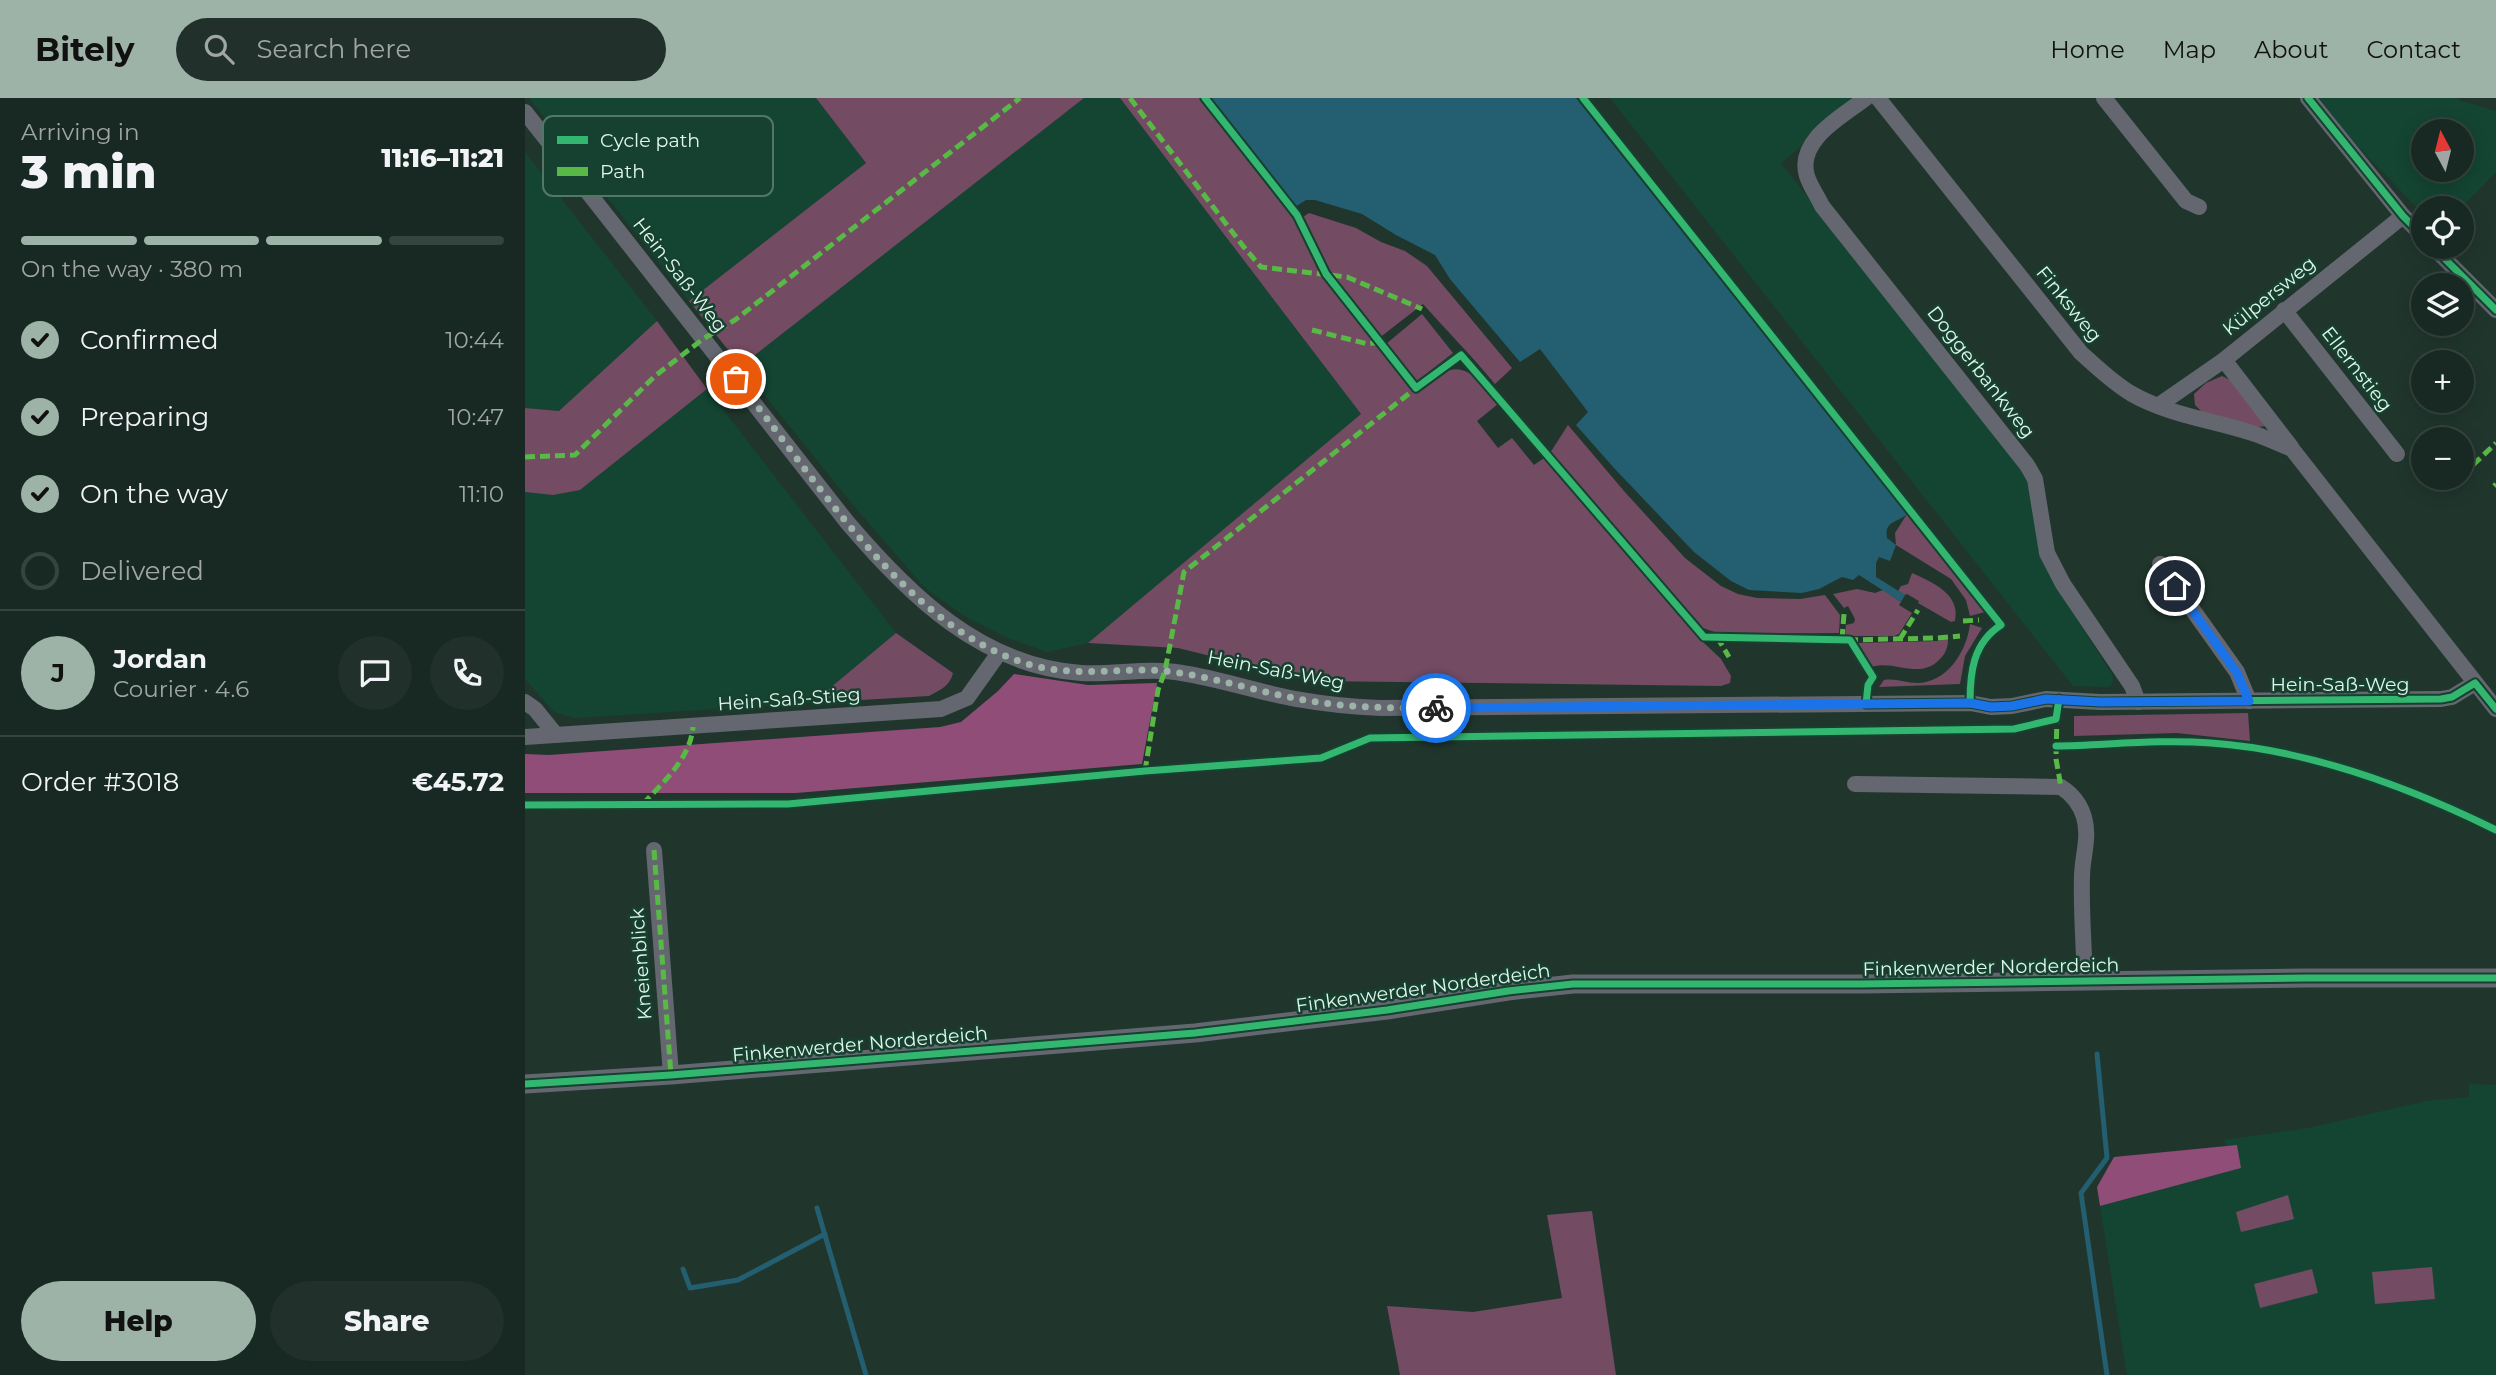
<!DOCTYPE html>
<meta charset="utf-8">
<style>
:root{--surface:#182822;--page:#21302a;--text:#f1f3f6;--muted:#9fa6a5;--line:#364440;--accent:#9db3a8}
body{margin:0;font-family:Montserrat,sans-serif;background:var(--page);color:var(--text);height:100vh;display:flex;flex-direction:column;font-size:26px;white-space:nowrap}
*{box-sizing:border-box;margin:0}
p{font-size:23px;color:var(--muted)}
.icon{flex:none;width:38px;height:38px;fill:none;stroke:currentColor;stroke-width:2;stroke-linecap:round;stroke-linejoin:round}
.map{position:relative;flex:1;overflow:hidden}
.drawer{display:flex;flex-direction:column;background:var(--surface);width:525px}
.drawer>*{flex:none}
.needle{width:46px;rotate:353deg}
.tools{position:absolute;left:1886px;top:21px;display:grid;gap:14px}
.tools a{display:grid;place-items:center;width:63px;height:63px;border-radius:50%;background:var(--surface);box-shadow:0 4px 18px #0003,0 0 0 2px var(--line);font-size:35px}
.pin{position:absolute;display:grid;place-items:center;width:60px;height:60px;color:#fff;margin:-30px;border:4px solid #fff;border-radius:50%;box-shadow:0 2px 7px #0007}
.courier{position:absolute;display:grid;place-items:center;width:70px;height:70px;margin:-35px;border:5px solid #1a73e8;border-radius:50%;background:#fff;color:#222;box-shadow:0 2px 9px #0007}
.summary em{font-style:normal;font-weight:800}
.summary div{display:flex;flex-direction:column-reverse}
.summary{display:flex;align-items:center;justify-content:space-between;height:119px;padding:0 21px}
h1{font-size:46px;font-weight:800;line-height:52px}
.bar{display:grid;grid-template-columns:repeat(4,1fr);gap:10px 7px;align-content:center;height:84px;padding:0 21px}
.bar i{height:9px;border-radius:5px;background:var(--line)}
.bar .selected{background:var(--accent)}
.bar p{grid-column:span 4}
.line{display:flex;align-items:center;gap:18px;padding:0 21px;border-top:2px solid var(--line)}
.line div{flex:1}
.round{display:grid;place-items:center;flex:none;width:74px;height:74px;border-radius:37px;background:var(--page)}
ol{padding:0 21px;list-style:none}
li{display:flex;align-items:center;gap:21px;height:77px}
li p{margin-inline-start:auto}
li .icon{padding:7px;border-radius:50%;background:var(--accent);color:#111;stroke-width:4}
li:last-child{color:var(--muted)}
li i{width:38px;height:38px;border:4px solid var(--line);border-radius:50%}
.primary-button{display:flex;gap:14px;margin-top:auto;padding:14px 21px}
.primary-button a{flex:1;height:80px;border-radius:42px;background:var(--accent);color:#111;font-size:28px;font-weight:800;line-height:80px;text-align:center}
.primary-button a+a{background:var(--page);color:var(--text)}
header{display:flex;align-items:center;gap:42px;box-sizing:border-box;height:98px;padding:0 35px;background:var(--accent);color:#111}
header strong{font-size:33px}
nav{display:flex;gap:38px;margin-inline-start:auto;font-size:24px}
.search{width:490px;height:63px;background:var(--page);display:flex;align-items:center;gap:18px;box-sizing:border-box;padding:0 24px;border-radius:38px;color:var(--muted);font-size:26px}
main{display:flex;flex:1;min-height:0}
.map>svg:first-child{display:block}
.built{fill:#144532;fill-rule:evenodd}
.green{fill:#734b63}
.forest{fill:#8f4d77}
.water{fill:#235f71}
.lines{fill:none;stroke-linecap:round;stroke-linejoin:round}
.stream{stroke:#235f71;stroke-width:5}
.minor{stroke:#646770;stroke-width:16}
.tertiary{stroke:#646770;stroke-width:19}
.quiet{stroke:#58b947;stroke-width:5;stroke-dasharray:10 5;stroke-linecap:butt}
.cycleway-casing{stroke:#16402f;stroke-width:11}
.cycleway{stroke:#33b770;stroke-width:7}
.done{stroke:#9db3a8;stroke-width:7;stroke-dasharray:0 12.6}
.route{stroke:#1a73e8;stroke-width:9}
.labels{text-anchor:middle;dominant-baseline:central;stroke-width:5;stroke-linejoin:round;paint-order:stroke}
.street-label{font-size:19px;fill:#e0f6eb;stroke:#16402f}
.key{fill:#16402f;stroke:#537767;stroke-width:2}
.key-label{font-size:19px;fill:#e0f6eb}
</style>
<header>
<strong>Bitely</strong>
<div class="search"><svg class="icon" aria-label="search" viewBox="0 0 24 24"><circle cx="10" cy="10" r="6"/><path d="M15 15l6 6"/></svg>Search here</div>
<nav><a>Home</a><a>Map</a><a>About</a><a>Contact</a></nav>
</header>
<main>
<section class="drawer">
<div class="summary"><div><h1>3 min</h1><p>Arriving in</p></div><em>11:16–11:21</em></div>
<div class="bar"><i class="selected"></i><i class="selected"></i><i class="selected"></i><i></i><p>On the way · 380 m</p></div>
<ol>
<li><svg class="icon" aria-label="check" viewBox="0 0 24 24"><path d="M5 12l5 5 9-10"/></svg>Confirmed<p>10:44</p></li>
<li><svg class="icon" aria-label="check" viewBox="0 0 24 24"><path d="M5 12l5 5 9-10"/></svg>Preparing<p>10:47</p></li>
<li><svg class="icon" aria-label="check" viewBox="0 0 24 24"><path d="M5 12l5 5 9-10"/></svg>On the way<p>11:10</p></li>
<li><i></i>Delivered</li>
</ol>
<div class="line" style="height:126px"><b class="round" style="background:var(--accent);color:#111">J</b><div><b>Jordan</b><p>Courier · 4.6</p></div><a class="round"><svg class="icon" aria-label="chat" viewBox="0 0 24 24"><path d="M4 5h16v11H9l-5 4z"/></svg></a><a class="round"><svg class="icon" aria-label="phone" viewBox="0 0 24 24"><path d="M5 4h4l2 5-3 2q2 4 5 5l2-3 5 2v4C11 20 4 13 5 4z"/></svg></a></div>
<div class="line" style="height:91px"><div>Order #3018</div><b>€45.72</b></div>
<div class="primary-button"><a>Help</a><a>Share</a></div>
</section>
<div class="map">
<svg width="1971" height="1277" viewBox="0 0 1971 1277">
<rect width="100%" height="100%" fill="#20362d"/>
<g class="built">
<polygon points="4,0 291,0 341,65 164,203"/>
<polygon points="559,0 595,0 836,316 563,545 522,554 483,540 441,519 401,491 328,407 216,268"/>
<polygon points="1085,0 1334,0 1256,65 1497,371 1503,385 1507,402 1514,455 1532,490 1588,578 1587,586 1584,589 1548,588"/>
<path d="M1794 0H1933L1934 2 1971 13V74L1936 110H1899V117L1824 39ZM1937 33V72H1899V33Z"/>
<polygon points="0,54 132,223 34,313 0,310"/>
<polygon points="182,291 371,535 287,605 50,620 29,614 0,581 0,394 28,397 55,392"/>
<polygon points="1944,986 1971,987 1971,1277 1602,1277 1575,1108 1676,1080 1705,1058 1699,1042 1783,1030 1902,1003 1944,999"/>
</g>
<g class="green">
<polygon points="291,0 559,0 216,268 164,203 341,65"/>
<path d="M595 0H674L770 123 792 170 799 166 778 119 784 115 831 130 856 144 880 153 902 168 987 270 970 286C947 258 922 233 898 206L849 244 891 296C900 289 909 280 918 275 943 261 959 290 973 306L952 323 973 350 987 340 1009 367 1019 360 1178 544 1196 561 1206 578 1205 585 1196 588 787 583 653 550 563 545 836 316Z"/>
<polygon points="897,216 928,255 891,284 861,246"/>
<polygon points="132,223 182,291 55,392 28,397 0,394 0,310 34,313"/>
<polygon points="1697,278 1705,282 1741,328 1733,329 1680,317 1670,307 1669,296 1681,285"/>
<polygon points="1043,327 1099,393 1160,460 1196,488 1213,496 1232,500 1275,501 1300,497 1315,517 1314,535 1195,536 1178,530 1025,355"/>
<polygon points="1382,416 1460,514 1445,518 1441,502 1426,481 1371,447 1370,435"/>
<path d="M1387 475C1407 484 1436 496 1430 523L1426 524 1393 505 1394 503 1382 496 1380 497 1373 493 1376 488 1383 486Z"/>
<polygon points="1332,491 1350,495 1358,492 1376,504 1374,507 1387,515 1374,536 1369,538 1320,538 1321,527 1329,525 1330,521 1323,508 1319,510 1308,496"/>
<path d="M1445 526 1457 530 1440 558 1435 586 1354 589 1359 582C1370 580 1381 585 1392 585 1422 585 1442 553 1445 526Z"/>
<path d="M371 535 428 575C425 588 415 592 404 598L287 605Z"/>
<path d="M1423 541C1423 549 1421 555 1415 561 1394 583 1370 561 1346 569L1331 545 1412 543Z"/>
<polygon points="1723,615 1725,643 1652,635 1549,638 1549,618"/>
<polygon points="1763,1097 1769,1121 1716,1134 1711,1114"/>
<polygon points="1067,1113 1091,1277 875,1277 862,1208 948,1214 1037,1200 1022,1117"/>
<polygon points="1907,1169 1910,1201 1850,1206 1847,1174"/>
<polygon points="1787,1171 1793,1195 1735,1210 1729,1186"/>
</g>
<g class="forest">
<polygon points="489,576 563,587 632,585 617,666 271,695 0,695 0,656 24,657 415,629 436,624 473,593"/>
<polygon points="1712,1047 1716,1070 1575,1108 1572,1089 1589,1059"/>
</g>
<path class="water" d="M684 0H1051L1382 416C1372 425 1359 423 1362 440L1371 447 1365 463 1354 459 1351 465V479L1380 497 1376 504 1334 477 1328 482 1317 479 1294 491 1277 495 1224 492 1206 483 1169 454 1089 370 1051 327 1063 314 1015 251 995 264 925 181 910 157 871 137 837 116 790 102H781L770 109Z"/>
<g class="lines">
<g class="stream">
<polyline points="1572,956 1582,1060 1556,1095 1582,1277"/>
<polyline points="292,1110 341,1277"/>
<polyline points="158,1171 165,1190 213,1182 300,1136"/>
</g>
<g class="minor">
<path d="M1341 0C1318 18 1271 42 1282 78 1285 88 1293 99 1297 108L1502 367 1510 381 1522 455 1538 486 1607 588 1613 604"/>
<path d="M1353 0 1556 255C1572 269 1588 285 1607 296 1644 317 1687 322 1727 335 1740 339 1754 346 1767 351L1971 611"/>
<polyline points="1579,0 1661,103 1674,109"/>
<polyline points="1783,0 1878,118 1899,139"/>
<path d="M0 14 322 424C384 497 456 568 556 575 590 577 623 569 657 575 695 581 733 594 771 601 799 606 827 609 856 610L1445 605 1466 609 1487 608 1521 601 1575 604 1916 601 1927 599 1950 585"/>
<polyline points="1908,149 1971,212"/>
<polyline points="1759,212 1872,356"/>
<polyline points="1699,262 1766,349"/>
<polyline points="1634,307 1699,262 1878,118"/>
<polyline points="1635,466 1712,574 1724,603"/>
<polyline points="0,604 10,611 31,637"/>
<polyline points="0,639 416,611 442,600 474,555"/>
<path d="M1330 686 1536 689C1547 696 1555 706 1559 719 1565 740 1557 759 1557 779 1556 814 1559 849 1560 884"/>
<polyline points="129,752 146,977"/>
</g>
<polyline class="tertiary" points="0,986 146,977 670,935 862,912 983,893 1048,886 1335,886 1782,880 1971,880"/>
<g class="quiet">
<polyline points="605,0 718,148 736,169 822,179 897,211"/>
<polyline points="787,232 843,246 855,244"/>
<polyline points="0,359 50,357 130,278 178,241 210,222 495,0"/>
<polyline points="1948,367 1971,345"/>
<polyline points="1969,388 1971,386"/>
<polyline points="1438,523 1454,522"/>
<polyline points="1192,539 1204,559"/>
<polyline points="1317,541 1319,516"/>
<polyline points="1375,541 1393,512"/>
<polyline points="1323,542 1413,540 1435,538"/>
<polyline points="1532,616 1531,661 1536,689"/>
<polyline points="620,673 633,592 640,573 659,474 891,290"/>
<path d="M118 706C139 683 165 661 168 629"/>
<polyline points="129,752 146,977"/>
</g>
<g class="cycleway-casing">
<g id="cycleway">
<polyline points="680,0 772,117 801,176 891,290 936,257 1179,539 1325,542 1348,579 1343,587 1341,606 1445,605 1466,609 1487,608 1521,601 1575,604 1916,601 1927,599 1950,585 1971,611"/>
<path d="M1058 0 1476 527C1448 545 1445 574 1445 605"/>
<polyline points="1783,0 1878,118 1899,139"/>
<polyline points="1908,149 1971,212"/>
<path d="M1531 648C1583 647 1634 641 1686 645 1785 652 1882 688 1971 732"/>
<polyline points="0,707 263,706 620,673 796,660 845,640 1489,631 1531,621 1534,601"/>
<polyline points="0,986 146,977 670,935 862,912 983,893 1048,886 1335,886 1782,880 1971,880"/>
</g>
</g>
<use href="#cycleway" class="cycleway"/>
</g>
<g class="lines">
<path class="done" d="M211 281C289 377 379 529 503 566 556 582 603 566 655 575 694 581 731 593 769 600 816 610 863 610 911 610"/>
<polyline class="route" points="911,610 1445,605 1466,609 1487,608 1521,601 1575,604 1724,603 1712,575 1650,488"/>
</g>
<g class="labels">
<g class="street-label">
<text transform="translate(155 177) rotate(52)">Hein-Saß-Weg</text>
<text transform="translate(1744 198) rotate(-39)">Külpersweg</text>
<text transform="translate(1544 206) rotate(51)">Finksweg</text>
<text transform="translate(1832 271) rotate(52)">Ellernstieg</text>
<text transform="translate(1456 274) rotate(52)">Doggerbankweg</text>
<text transform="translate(751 572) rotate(11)">Hein-Saß-Weg</text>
<text x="1815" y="586">Hein-Saß-Weg</text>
<text transform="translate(264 601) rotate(-4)">Hein-Saß-Stieg</text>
<text transform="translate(116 866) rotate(-94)">Kneienblick</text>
<text transform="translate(1466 869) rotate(-1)">Finkenwerder Norderdeich</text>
<text transform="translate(898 890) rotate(-8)">Finkenwerder Norderdeich</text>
<text transform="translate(335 946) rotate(-5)">Finkenwerder Norderdeich</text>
</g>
</g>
<rect x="18" y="18" width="230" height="80" rx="10" class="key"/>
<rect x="32" y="38" width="31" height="8" fill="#33b770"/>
<rect x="32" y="69" width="31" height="9" fill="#58b947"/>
<g class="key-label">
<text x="75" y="49">Cycle path</text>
<text x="75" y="80">Path</text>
</g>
</svg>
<div class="tools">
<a><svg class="needle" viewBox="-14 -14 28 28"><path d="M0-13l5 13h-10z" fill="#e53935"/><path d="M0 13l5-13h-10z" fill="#9fa6a5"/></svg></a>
<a><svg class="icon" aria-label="locate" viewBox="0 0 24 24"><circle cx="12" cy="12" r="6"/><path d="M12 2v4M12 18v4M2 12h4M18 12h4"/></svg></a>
<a><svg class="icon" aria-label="layers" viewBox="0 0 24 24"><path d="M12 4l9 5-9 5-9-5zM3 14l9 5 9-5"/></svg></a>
<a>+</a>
<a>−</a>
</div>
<div class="pin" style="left:211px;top:281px;background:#ea580c"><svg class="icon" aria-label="bag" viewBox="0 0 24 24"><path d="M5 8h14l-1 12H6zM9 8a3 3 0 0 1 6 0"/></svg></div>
<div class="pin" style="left:1650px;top:488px;background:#1f2937"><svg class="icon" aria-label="home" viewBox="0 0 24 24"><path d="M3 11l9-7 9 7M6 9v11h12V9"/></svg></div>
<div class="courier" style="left:911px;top:610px"><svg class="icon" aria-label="bike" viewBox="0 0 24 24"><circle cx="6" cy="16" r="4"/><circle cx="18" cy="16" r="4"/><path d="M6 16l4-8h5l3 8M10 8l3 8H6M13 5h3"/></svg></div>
</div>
</main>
